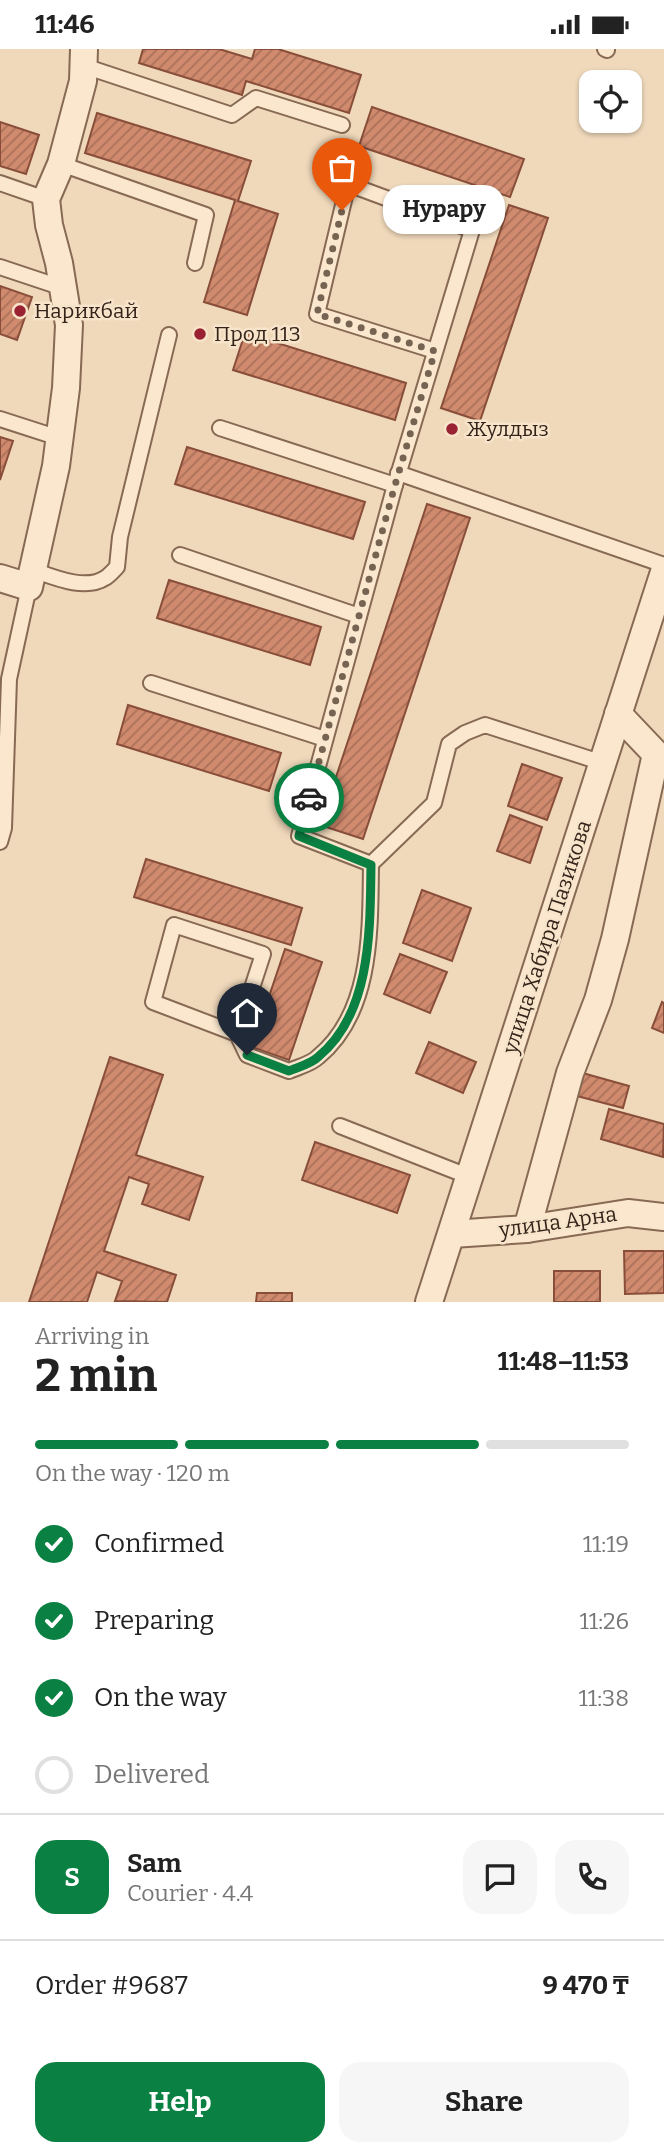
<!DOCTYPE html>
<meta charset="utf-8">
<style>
:root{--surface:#fff;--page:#f6f6f6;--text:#222;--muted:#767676;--line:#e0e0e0;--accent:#0b8043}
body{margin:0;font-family:Bitter,serif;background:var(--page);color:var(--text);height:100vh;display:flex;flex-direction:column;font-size:26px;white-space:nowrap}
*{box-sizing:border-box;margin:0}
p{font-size:23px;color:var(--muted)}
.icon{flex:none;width:38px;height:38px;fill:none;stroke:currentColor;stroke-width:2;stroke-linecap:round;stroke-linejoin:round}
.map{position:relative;height:1253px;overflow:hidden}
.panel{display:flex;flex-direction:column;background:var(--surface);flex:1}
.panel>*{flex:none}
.tools{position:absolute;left:579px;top:21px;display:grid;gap:14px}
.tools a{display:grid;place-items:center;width:63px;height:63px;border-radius:14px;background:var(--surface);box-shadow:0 2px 5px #0004;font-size:35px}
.pin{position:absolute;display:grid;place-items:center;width:60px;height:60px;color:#fff;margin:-72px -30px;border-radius:50% 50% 50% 0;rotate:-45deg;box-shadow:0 0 7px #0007}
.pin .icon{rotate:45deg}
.courier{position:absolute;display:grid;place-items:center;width:70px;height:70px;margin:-35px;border:5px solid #0b8043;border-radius:50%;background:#fff;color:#222;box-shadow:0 2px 9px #0007}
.bubble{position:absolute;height:49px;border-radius:21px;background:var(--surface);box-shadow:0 2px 5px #0004;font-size:23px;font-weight:700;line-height:49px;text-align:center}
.summary em{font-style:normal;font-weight:700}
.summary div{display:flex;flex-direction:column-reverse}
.summary{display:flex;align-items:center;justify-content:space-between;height:119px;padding:0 35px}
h1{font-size:46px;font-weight:700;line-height:52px}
.bar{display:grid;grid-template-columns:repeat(4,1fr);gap:10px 7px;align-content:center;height:84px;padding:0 35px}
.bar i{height:9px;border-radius:5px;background:var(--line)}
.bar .on{background:var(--accent)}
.bar p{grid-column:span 4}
.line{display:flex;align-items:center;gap:18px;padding:0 35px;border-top:2px solid var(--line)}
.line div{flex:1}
.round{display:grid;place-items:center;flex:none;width:74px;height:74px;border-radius:21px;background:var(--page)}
ol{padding:0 35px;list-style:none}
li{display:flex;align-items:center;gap:21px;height:77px}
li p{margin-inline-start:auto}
li .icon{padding:7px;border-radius:50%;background:var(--accent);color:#fff;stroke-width:4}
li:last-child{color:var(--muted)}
li i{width:38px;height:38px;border:4px solid var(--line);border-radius:50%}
.cta{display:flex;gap:14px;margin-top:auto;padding:14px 35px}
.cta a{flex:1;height:80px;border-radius:21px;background:var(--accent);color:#fff;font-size:28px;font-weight:700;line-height:80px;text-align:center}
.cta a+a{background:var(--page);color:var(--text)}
.status{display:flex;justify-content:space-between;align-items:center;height:49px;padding:0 35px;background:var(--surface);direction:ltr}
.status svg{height:19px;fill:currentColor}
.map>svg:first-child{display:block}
.building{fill:url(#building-hatch);stroke:#884e39;stroke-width:2}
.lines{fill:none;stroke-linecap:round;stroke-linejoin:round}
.service-casing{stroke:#876954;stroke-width:18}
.minor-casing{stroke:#876954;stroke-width:30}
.service{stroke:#fae7ce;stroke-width:14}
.minor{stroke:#fae7ce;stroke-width:26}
.done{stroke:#766352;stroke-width:7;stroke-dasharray:0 12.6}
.route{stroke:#0b8043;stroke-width:9}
.poi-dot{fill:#992132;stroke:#f7e4ca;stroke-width:2.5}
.labels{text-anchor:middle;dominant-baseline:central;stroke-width:5;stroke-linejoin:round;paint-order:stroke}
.poi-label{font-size:21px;fill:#35241a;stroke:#f7e4ca;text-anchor:start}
.street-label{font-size:21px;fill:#35241a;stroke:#f7e4ca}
</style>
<div class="status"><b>11:46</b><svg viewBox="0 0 49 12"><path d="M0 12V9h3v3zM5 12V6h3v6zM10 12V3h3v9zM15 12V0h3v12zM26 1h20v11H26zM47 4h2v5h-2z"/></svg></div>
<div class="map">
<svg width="664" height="1253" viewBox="0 0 664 1253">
<defs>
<pattern id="building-hatch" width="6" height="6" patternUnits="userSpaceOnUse" patternTransform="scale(1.75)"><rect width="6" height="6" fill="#d08a6e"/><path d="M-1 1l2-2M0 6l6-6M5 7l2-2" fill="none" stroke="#aa715a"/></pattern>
</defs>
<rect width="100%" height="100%" fill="#f0d9bb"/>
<g class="building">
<polygon points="143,0 219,0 252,10 255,0 278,0 361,26 349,64 246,32 242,46 139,14"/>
<polygon points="372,58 524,110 510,148 359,97"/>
<polygon points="97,64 251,112 238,152 278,165 247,266 204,253 235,151 85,104"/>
<polygon points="0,73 39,86 26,125 0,117"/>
<polygon points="509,156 548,169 480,372 441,359"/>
<polygon points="0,237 32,248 17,291 0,285"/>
<polygon points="245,284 406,334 395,371 233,321"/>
<polygon points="0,388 13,392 0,431"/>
<polygon points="187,398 365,453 353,490 175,435"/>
<polygon points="427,455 470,469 363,790 320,776"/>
<polygon points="169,531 321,578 310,616 157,569"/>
<polygon points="128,656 281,704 269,742 117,695"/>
<polygon points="522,715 562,729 547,771 508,757"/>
<polygon points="510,766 542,778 530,814 497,802"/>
<polygon points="146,810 302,859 291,896 134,848"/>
<polygon points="422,841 471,859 452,912 403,894"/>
<polygon points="285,900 322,913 289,1011 252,998"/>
<polygon points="400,905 447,923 430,964 384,945"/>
<polygon points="662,953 664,954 664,984 652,979"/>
<polygon points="429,993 476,1013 463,1044 416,1024"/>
<polygon points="110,1008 163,1026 136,1106 203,1128 189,1171 142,1155 149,1135 129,1128 104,1202 176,1226 167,1253 115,1252 122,1232 97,1223 87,1253 29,1253"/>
<polygon points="579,1023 629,1037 623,1059 573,1046"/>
<polygon points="609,1060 664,1075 663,1108 601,1090"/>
<polygon points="315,1093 410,1126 397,1164 302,1131"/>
<polygon points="624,1202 664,1202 664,1244 625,1245"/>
<rect x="554" y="1222" width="46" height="31"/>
<polygon points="257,1244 292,1244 292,1253 256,1253"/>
</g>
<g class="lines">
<g class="service-casing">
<g id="service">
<polyline points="605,0 607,1"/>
<polyline points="84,17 232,66 256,49 342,76"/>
<polyline points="61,115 206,166 195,214"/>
<polyline points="0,134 46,150"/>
<polyline points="0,218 63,239"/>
<polyline points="0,370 59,389"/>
<polyline points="220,379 395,436"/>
<polyline points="398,424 664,516"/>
<polyline points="180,506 359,567"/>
<path d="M33 521C53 528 85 542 105 529 109 527 113 522 117 518L120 488 169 286"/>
<polyline points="151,634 325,690"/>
<polyline points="0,793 4,779 9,630 29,538"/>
<polyline points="371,815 299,787 395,436 472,181 348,135 317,265 435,302"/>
<path d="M237 985 153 953 174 876 263 905 237 985 247 1006 289 1022C298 1018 311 1015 318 1008 373 963 370 880 371 815L434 754 449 695 465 684 485 676 603 714"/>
<polyline points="340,1077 470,1128"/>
</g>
</g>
<g class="minor-casing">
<g id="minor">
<polyline points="0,529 29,538 56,417 66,339 69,276 59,214 49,176 46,150 61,115 83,32 84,0"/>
<polyline points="527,1180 570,1024 598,951 615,890 656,705 618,665"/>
<polyline points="452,1185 527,1180 628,1164 664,1168"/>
<polyline points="429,1253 664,523"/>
</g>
</g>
<use href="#service" class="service"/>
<use href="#minor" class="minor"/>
</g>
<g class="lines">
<polyline class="done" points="309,749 395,436 435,302 317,265 342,161"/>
<path class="route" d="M247 1006 289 1022C298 1018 311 1015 318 1008 372 964 370 879 371 816L299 787 309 749"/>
</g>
<g class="poi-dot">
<circle cx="20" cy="262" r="7"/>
<circle cx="200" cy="285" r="7"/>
<circle cx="452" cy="380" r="7"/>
</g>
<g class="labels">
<g class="poi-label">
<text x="34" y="262">Нарикбай</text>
<text x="214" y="285">Прод 113</text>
<text x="466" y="380">Жулдыз</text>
</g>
<g class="street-label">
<text transform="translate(547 888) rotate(-72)">улица Хабира Пазикова</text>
<text transform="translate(558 1173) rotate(-8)">улица Арна</text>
</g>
</g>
</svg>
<div class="tools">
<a><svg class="icon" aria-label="locate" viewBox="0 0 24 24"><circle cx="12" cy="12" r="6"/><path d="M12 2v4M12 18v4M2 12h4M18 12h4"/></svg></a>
</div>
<div class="pin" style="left:342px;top:161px;background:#ea580c"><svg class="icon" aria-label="bag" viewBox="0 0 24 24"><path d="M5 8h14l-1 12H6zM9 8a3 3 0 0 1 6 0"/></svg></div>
<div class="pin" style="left:247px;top:1006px;background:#1f2937"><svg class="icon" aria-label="home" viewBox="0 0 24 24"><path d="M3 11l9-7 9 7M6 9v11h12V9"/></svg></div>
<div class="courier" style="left:309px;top:749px"><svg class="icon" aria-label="car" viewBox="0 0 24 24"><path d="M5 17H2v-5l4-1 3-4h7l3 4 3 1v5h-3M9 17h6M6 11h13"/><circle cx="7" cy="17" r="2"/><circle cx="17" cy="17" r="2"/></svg></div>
<div class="bubble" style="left:383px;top:136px;width:122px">Нурару</div>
</div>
<section class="panel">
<div class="summary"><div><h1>2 min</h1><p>Arriving in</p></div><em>11:48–11:53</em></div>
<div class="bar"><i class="on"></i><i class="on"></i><i class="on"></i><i></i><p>On the way · 120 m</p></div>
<ol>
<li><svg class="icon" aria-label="check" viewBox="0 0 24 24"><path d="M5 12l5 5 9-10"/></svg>Confirmed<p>11:19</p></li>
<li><svg class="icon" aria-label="check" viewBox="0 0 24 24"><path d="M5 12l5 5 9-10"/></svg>Preparing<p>11:26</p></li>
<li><svg class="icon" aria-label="check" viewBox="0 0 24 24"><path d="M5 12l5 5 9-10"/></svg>On the way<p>11:38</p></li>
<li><i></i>Delivered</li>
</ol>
<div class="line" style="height:126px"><b class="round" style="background:var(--accent);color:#fff">S</b><div><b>Sam</b><p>Courier · 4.4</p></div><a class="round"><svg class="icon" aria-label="chat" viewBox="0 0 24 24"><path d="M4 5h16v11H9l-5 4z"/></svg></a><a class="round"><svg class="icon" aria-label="phone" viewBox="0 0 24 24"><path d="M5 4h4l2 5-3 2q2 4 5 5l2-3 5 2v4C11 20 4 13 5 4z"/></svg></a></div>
<div class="line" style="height:91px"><div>Order #9687</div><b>9 470 ₸</b></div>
<div class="cta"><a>Help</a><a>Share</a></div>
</section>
